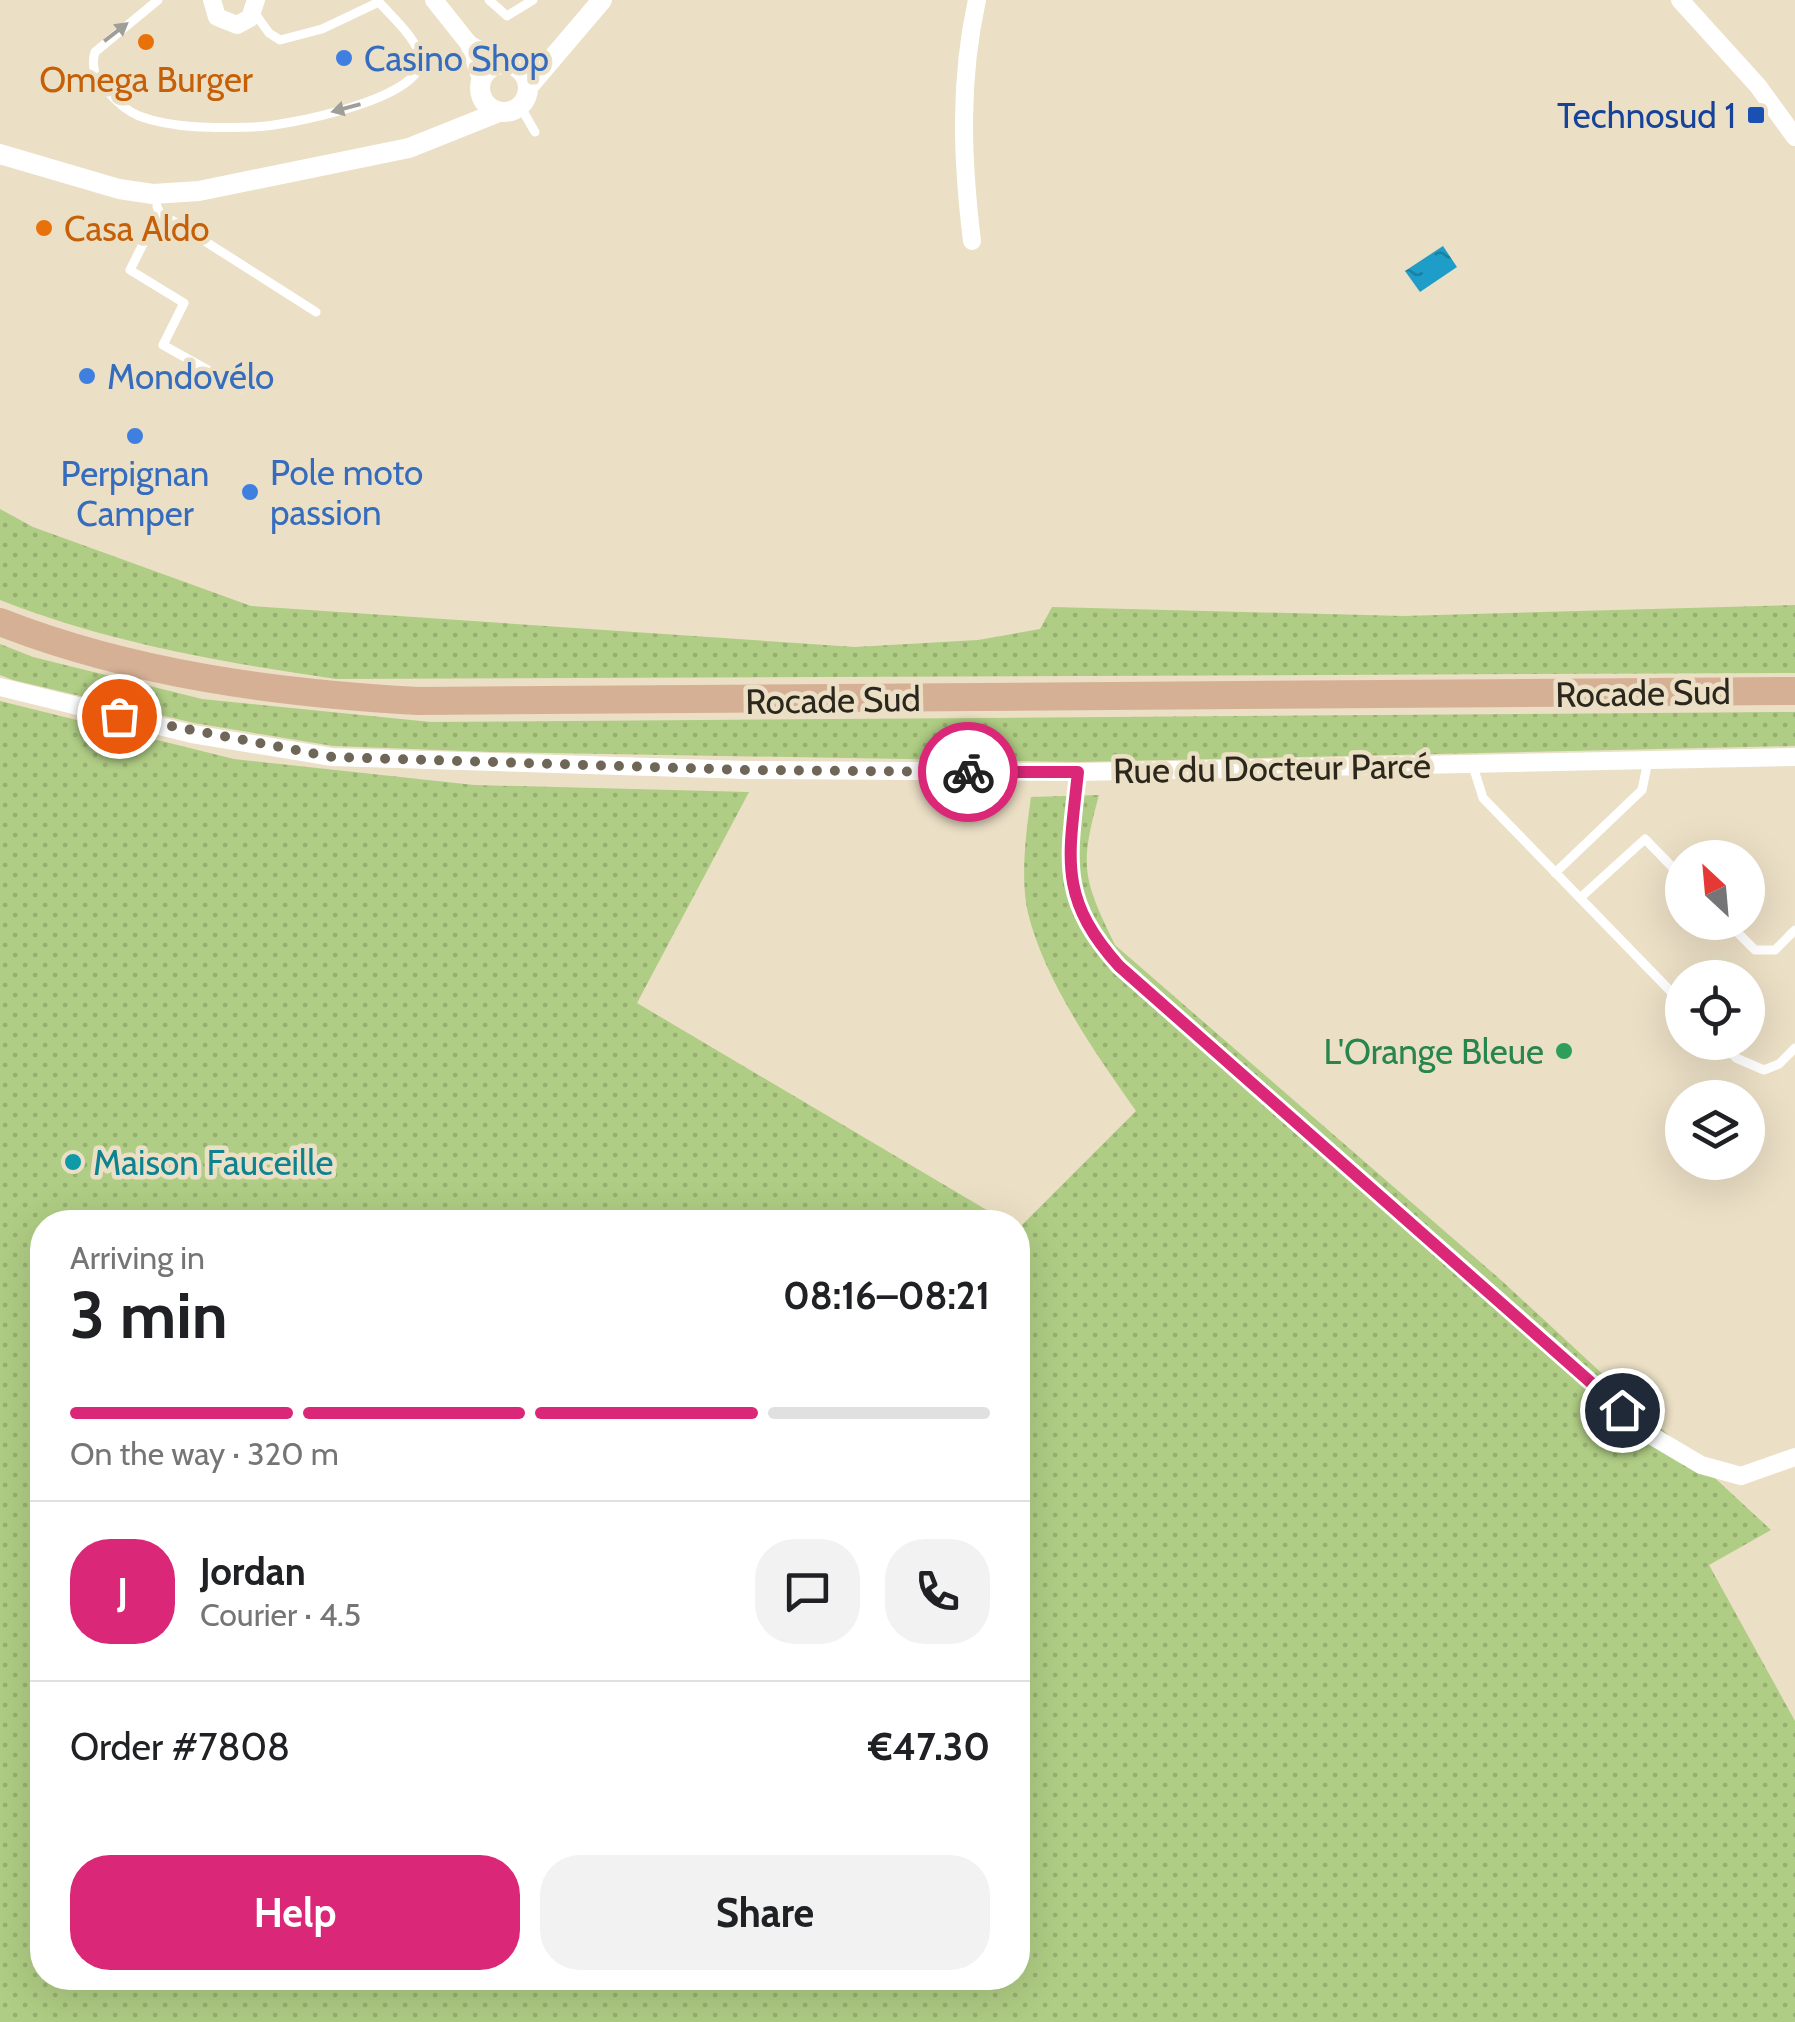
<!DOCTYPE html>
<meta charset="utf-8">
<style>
:root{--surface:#fff;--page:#f2f2f2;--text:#202124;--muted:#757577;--line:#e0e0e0;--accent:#db2777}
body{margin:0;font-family:Cabin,sans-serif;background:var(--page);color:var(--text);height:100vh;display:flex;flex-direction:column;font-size:38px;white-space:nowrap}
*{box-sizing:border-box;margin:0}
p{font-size:32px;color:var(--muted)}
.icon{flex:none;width:55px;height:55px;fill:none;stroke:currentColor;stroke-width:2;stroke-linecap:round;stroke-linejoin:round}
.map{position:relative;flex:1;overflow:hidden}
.panel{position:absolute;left:30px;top:1210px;width:1000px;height:780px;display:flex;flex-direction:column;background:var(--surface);border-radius:40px;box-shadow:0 10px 40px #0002}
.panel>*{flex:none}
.needle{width:65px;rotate:334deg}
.buttons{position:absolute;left:1665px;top:840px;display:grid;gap:20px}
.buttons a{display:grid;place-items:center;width:100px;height:100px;border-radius:50%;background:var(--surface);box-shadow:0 10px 40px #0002;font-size:50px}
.pin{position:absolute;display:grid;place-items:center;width:85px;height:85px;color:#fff;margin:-42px;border:5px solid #fff;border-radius:50%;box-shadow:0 2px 10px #0007}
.courier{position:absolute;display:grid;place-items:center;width:100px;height:100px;margin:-50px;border:8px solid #db2777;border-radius:50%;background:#fff;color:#222;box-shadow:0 2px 12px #0007}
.summary em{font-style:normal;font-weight:800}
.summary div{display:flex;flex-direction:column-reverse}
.summary{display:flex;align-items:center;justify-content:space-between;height:170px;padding:0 40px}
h1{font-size:65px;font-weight:800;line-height:75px}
.bar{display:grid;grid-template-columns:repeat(4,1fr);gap:15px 10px;align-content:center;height:120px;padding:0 40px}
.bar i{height:12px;border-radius:8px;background:var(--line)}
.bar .current{background:var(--accent)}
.bar p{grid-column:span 4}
.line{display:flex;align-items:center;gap:25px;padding:0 40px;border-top:2px solid var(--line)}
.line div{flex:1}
.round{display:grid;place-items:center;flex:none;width:105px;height:105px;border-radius:40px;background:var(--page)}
.cta{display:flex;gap:20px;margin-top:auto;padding:20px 40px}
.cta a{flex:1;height:115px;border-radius:40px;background:var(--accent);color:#fff;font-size:40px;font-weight:800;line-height:115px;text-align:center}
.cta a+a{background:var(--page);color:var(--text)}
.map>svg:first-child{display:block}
.grass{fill:url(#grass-dots)}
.water{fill:url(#water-ripples)}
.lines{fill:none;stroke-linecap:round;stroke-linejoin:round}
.service{stroke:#fff;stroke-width:9}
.minor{stroke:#fff;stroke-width:18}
.tertiary{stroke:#fff;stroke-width:20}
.primary{stroke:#d6b095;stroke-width:28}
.oneway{fill:#a09e99}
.done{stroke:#6e6758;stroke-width:10;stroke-dasharray:0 18}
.route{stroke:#db2777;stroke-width:12}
.food-dot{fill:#e8710a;stroke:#ebdfc5;stroke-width:4}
.shop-dot{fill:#3f7fe0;stroke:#ebdfc5;stroke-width:4}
.transit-dot{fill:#1a4fb4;stroke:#ebdfc5;stroke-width:4}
.leisure-dot{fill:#2e9e5b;stroke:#ebdfc5;stroke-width:4}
.culture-dot{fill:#0f9aa8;stroke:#ebdfc5;stroke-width:4}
.labels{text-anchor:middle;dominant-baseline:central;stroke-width:9;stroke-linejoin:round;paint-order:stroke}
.shop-label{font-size:35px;fill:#366cbe;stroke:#ebdfc5;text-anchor:start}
.food-label{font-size:35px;fill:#c56008;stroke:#ebdfc5}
.transit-label{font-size:35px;fill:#164399;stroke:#ebdfc5;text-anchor:end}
.street-label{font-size:35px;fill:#2b271d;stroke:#ebdfc5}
.leisure-label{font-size:35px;fill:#27864d;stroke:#ebdfc5;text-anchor:end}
.culture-label{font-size:35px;fill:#0d838f;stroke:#ebdfc5;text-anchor:start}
</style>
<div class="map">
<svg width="1795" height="2022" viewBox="0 0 1795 2022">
<defs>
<pattern id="grass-dots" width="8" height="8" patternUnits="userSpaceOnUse" patternTransform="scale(2.5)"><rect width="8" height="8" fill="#afcd84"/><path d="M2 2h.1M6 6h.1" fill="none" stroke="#97b072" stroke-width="1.8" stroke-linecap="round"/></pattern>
<pattern id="water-ripples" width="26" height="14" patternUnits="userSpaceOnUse" patternTransform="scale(2.5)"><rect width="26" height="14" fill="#1e9dc8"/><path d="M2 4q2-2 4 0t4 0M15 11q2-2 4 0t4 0" fill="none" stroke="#1b80a2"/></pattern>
</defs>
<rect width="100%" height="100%" fill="#ebdfc5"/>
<g class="grass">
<path d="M0 509 33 527 251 606 855 647 978 640 1040 629 1052 607 1403 616 1795 605V673L336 679C221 662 109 643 0 600Z"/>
<polygon points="0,644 33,657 202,699 431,722 1795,712 1795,746 1078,762 492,752 333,746 194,723 13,680 0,675"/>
<path d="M0 701 234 759 474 785 749 792 637 1003 1007 1222H42V1978H1018V1229L1136 1111C1096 1054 1045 982 1028 913 1020 879 1026 832 1031 797L1099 795C1079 867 1083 879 1115 945L1502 1281 1771 1530 1709 1565 1795 1721V2022H0Z"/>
</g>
<polygon class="water" points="1443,246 1457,267 1420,292 1405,271"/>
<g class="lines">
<g class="service">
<path d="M158 0 95 52C90 69 97 80 109 93 117 102 127 111 139 116 174 129 217 128 254 127 286 126 416 100 420 63 423 43 389 14 377 0"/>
<polyline points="489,0 507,16 533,0"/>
<polyline points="254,12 269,33 280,40 322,29 379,2"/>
<polyline points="520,106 535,132"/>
<polyline points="157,206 159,212 316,312"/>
<polyline points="159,212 130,270 184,303 163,345 242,389"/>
<polyline points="1472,763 1483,798 1682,1003"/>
<polyline points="1555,873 1642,790 1648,761"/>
<polyline points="1580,898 1645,839 1682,877"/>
<polyline points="1727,922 1755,950 1775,950 1795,930"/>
<polyline points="1721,1042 1736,1058 1764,1070 1779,1064 1795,1048"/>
</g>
<g class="minor">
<polyline points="212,0 217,17 237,25 250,18 256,0"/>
<polyline points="434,0 469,44 481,79"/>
<polyline points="1680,0 1758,86 1795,137"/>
<polyline points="469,44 502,63"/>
<path d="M972 241C962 159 959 81 977 0"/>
<polyline points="0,687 192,734 332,757 746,770 1078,772 1795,757"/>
<path d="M1078 772C1069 859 1057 897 1119 966L1652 1436 1701 1465 1741 1476 1795 1457"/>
</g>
<g class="tertiary">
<circle cx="504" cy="88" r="24"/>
<polyline points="528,87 602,0"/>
<polyline points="0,154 119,189 153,194 199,191 409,148 499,112"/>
</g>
<path class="primary" d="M0 622C133 674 276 693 418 701L1795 691"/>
</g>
<defs><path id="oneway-solid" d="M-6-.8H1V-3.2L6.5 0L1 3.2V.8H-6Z" transform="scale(2.5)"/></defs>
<g class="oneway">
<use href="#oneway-solid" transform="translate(116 32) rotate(-38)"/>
<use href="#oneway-solid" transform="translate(346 108) rotate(165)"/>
</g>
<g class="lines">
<polyline class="done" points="119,716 332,757 746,770 968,772"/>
<path class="route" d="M968 772H1078C1069 858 1057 897 1119 966L1622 1410"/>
</g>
<g class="food-dot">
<circle cx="146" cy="42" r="10"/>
<circle cx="44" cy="228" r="10"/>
</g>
<g class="shop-dot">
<circle cx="344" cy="58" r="10"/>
<circle cx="87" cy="376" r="10"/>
<circle cx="135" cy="436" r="10"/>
<circle cx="250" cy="492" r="10"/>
</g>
<rect class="transit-dot" x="1746" y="105" width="20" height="20" rx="5"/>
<circle class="leisure-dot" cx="1564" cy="1051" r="10"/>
<circle class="culture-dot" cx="73" cy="1162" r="10"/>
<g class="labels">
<g class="shop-label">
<text x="364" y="58">Casino Shop</text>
<text x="107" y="376">Mondovélo</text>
<text x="270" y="472">Pole moto<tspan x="270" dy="40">passion</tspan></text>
<text x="135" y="473" text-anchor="middle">Perpignan<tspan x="135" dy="40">Camper</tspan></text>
</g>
<g class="food-label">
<text x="146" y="79">Omega Burger</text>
<text x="64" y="228" text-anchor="start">Casa Aldo</text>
</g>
<g class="transit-label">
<text x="1736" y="115">Technosud 1</text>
</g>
<g class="street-label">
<text transform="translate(1643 693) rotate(-1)">Rocade Sud</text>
<text transform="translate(833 700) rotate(-1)">Rocade Sud</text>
<text transform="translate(1272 768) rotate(-1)">Rue du Docteur Parcé</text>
</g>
<g class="leisure-label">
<text x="1544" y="1051">L'Orange Bleue</text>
</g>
<g class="culture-label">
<text x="93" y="1162">Maison Fauceille</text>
</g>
</g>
</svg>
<div class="buttons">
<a><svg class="needle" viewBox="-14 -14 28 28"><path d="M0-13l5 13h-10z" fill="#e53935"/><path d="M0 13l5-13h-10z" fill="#757577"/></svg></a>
<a><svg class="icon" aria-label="locate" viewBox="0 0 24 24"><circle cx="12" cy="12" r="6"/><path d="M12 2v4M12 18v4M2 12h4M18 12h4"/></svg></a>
<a><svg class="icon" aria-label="layers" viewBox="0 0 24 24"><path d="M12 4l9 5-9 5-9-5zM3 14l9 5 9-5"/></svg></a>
</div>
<div class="pin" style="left:119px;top:716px;background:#ea580c"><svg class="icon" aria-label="bag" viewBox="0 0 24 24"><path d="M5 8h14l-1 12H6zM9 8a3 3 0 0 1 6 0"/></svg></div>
<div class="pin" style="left:1622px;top:1410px;background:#1f2937"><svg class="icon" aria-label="home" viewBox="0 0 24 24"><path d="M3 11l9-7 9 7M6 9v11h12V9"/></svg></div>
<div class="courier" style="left:968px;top:772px"><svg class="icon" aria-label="bike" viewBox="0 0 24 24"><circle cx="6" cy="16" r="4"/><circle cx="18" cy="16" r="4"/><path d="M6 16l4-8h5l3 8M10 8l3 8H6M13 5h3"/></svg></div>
<section class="panel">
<div class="summary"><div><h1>3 min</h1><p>Arriving in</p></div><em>08:16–08:21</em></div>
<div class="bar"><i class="current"></i><i class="current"></i><i class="current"></i><i></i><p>On the way · 320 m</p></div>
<div class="line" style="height:180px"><b class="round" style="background:var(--accent);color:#fff">J</b><div><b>Jordan</b><p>Courier · 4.5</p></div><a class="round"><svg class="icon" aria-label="chat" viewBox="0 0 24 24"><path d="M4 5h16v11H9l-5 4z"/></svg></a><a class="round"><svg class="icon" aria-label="phone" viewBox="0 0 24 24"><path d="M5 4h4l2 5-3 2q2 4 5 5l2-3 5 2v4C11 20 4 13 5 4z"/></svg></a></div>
<div class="line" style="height:130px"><div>Order #7808</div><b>€47.30</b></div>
<div class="cta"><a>Help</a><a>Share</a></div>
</section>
</div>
